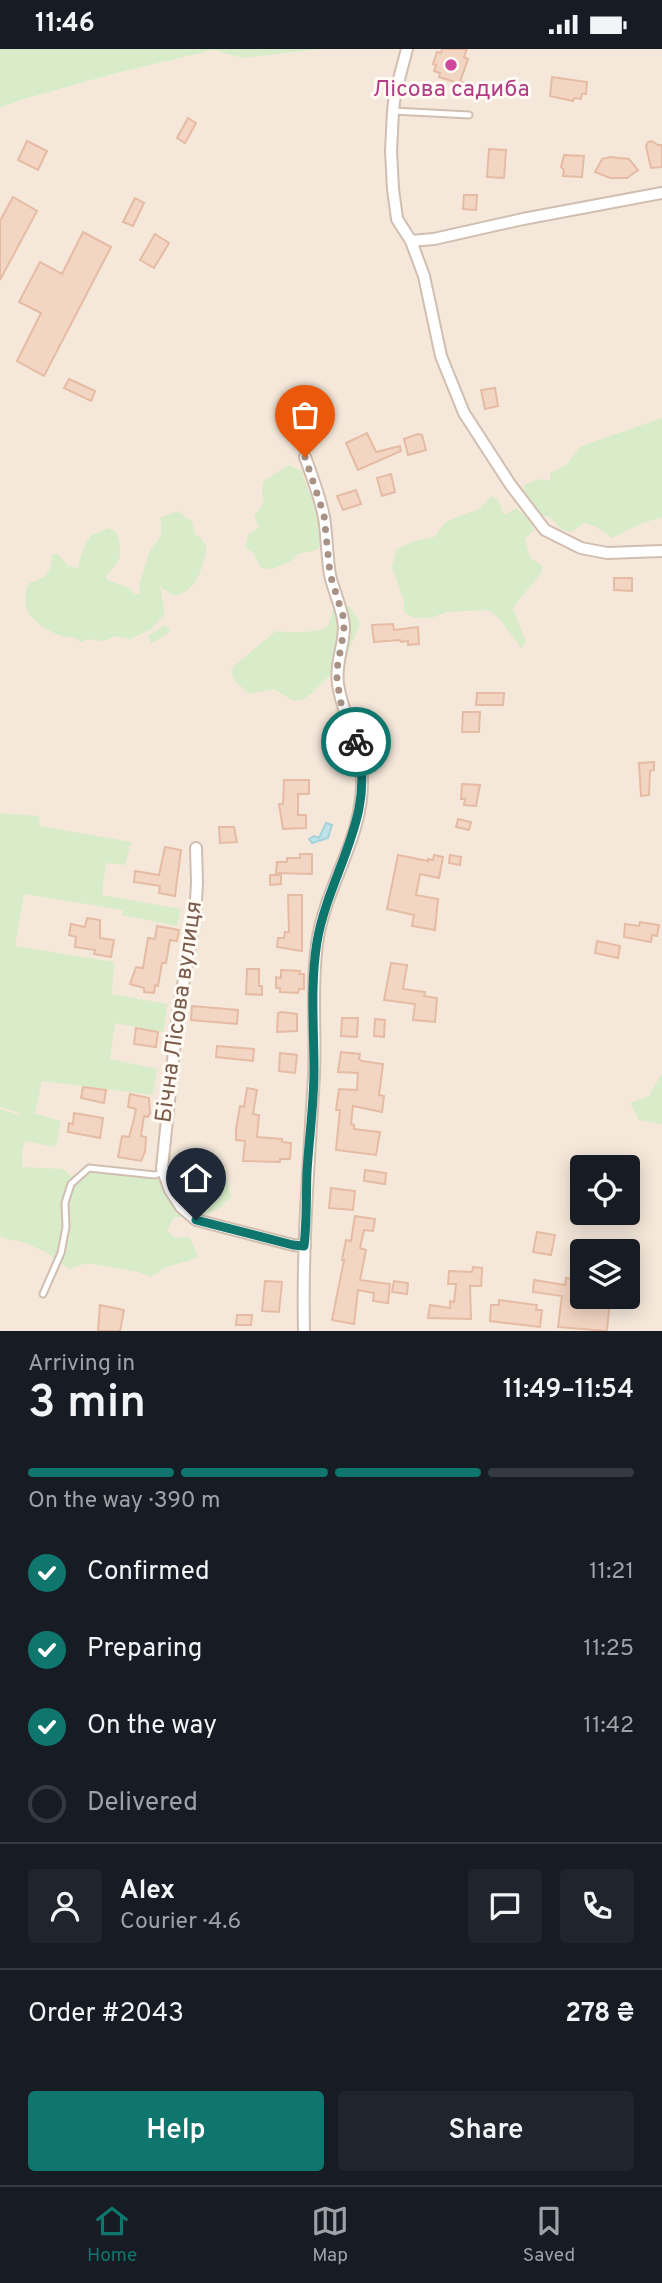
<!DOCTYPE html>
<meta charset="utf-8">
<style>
:root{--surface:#171b24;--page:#20242c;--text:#f1f3f6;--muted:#9ea1a6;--line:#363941;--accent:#0f766e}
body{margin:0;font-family:Overpass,sans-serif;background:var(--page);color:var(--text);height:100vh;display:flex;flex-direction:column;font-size:26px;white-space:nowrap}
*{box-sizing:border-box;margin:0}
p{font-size:23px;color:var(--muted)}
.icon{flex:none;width:38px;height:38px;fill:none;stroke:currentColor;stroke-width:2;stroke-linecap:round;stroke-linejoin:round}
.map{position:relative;height:1282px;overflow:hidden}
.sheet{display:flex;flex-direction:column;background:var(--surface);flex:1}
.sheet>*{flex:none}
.buttons{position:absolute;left:570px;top:1106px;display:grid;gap:14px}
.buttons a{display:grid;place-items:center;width:70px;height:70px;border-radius:7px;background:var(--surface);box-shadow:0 4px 18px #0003;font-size:35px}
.pin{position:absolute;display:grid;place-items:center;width:60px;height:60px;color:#fff;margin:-72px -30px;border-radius:50% 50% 50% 0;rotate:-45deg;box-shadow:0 0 7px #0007}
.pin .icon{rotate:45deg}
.courier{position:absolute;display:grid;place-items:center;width:70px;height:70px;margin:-35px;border:5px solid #0f766e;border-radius:50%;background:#fff;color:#222;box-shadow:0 2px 9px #0007}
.headline em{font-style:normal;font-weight:600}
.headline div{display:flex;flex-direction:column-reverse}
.headline{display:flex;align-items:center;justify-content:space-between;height:119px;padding:0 28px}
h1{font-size:46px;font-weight:600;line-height:52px}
.bar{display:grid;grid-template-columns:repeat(4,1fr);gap:10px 7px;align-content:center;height:84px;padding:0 28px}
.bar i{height:9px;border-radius:5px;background:var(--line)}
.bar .current{background:var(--accent)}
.bar p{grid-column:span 4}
.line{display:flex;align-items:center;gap:18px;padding:0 28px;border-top:2px solid var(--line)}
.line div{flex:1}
.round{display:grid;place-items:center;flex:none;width:74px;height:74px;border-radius:7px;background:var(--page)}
ol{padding:0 28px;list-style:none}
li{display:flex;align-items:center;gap:21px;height:77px}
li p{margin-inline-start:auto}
li .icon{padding:7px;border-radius:50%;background:var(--accent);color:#fff;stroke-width:4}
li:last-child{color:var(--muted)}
li i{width:38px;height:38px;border:4px solid var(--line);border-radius:50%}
.action{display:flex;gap:14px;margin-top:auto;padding:14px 28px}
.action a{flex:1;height:80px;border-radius:7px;background:var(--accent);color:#fff;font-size:28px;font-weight:600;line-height:80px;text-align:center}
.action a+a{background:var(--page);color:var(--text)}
.status{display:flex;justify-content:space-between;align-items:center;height:49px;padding:0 35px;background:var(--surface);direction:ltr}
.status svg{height:19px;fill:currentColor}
.menu{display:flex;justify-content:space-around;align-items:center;height:98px;border-top:2px solid var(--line);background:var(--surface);font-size:19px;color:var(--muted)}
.menu a{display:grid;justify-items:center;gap:4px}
.menu .current{color:var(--accent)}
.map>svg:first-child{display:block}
.residential{fill:#f5e8da;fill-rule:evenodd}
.green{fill:#d8ecc9}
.water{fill:#bfe3e8;stroke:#a5d3da;stroke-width:2}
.building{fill:#f3d5c3;stroke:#e6bba3;stroke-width:2}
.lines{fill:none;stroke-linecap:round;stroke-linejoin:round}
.service-casing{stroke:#d1beb0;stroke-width:9}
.minor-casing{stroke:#d1beb0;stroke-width:14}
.service{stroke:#fff;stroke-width:5}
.minor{stroke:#fff;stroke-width:10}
.done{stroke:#a89285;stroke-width:7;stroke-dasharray:0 12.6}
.route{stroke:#0f766e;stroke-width:9}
.hotel-dot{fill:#d1479c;stroke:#fffaf3;stroke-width:2.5}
.labels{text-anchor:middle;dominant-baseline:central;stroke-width:6;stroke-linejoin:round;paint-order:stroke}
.hotel-label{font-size:23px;fill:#b23c85;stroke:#fffaf3}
.street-label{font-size:23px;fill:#7a5c4d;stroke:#fffaf3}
</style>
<div class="status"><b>11:46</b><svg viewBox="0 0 49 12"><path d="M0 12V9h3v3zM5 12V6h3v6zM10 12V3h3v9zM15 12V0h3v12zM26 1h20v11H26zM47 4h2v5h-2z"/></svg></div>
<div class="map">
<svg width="662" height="1282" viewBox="0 0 662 1282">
<rect width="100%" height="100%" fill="#fdf6ec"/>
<path class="residential" d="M322 0H662V1282H0V59L21 51 113 25 213 1 243 9ZM583 1118H628V1164H583ZM583 1202H628V1248H583Z"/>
<g class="green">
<polygon points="0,0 322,0 243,9 213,1 113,25 21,51 0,59"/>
<polygon points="662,369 662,468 640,475 612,489 595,477 584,474 572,483 562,481 551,469 540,465 524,447 524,436 539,430 550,432 550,424 566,416 581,397"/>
<path d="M288 416 302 422C305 439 317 455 318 472 319 481 317 486 322 494L317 501 298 505 289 513 273 520 261 519 254 505 245 498 248 486 259 478 254 467 265 451 262 445 263 433Z"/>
<path d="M492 447 498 451 504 466 516 459 529 469 534 481 525 490 530 508 543 518C538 534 521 544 513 560L526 593 521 599 498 568 488 561 446 563 431 569H414L404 563V552L392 518 396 501 411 493 434 488 447 472 479 460Z"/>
<path d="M178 462 192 473 195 486 201 489 207 499C200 522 200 539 175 547L160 538 165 564 151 580 131 590 115 587C106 593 100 593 89 590L81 593 73 588C58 590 33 574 27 561 24 553 25 542 29 534 45 530 52 523 52 506L57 504 68 517 78 519 82 502 91 486 109 479 117 484C123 507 122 510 106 527L107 531 129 539 136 546 140 544 139 536 150 501 161 487V468Z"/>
<path d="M342 555 350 558 360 574 346 610 313 643 302 651H292L274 640 249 645 235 632 231 622 237 614 276 582C284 583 323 585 328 577 330 573 331 565 333 560Z"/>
<polygon points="165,576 170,580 167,585 151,595 148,587"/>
<path d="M0 764 39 767 40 777 131 793 125 816 106 814 102 846 181 860 177 877 122 866 123 861 24 845 15 897 114 913 112 945 168 955 163 983 115 974 110 1010 157 1020 153 1046 42 1032 35 1065 61 1072 56 1098 25 1092 22 1101V1118L63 1120 71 1127 89 1122H128L188 1131 211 1127 227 1130 231 1148C215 1167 198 1168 174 1168L167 1182 175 1189 190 1188 198 1208C178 1217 170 1213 151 1228L139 1223 87 1214 69 1220 46 1203 25 1194 0 1188V1060L19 1066 18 1063 0 1058Z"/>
<polygon points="662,1024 662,1075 639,1071 630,1054 649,1047"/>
</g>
<polygon class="water" points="326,774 332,776 328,789 312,794 309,790 314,787 319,789"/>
<g class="building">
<polygon points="442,0 467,0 464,8 468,10 460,33 466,34 464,44 456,42 458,34 439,28 440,24 434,22 436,16 433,15 437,3 441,4"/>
<polygon points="552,28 587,33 586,45 582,45 581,50 574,49 573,52 550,47"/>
<polygon points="188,69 196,74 185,94 177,89"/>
<polygon points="27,92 47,102 38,121 18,111"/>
<polygon points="652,92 658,96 662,96 662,118 651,119 646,97 648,93"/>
<polygon points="489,100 506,101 504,129 487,128"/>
<polygon points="564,106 584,107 582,128 563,127 564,121 561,118"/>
<polygon points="610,108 629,110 638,121 627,129 610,129 595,123 602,110"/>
<polygon points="464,146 477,146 476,161 463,160"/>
<polygon points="13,148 37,162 0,231 0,172"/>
<polygon points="135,149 144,154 133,177 123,173"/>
<polygon points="83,183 111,198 44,327 17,312 41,264 19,253 40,213 62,225"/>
<polygon points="155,185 169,194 154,219 140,211"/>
<polygon points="69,330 95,342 91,352 64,339"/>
<polygon points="495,339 498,357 485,360 481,341"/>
<polygon points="367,384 376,403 400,397 401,402 358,421 346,394"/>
<polygon points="418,385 422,386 426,401 408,406 404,390"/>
<polygon points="391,425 395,443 382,447 377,429"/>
<polygon points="356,441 361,455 343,461 337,447"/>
<polygon points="614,529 632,529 632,542 614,541"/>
<polygon points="393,575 394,581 418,578 419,595 408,596 408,592 401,593 400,591 374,593 372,576"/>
<polygon points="477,644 504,644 503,656 476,656"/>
<polygon points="463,663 480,663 479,683 462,683"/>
<polygon points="654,713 654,721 650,722 649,746 641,747 639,714"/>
<polygon points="284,731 309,731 309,745 298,745 298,766 306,766 306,779 283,780 279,755 283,755"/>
<polygon points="462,735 480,736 476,757 464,756 465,750 461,750"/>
<polygon points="458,770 471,773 469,781 456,778"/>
<polygon points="219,778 234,778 237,793 220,794"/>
<polygon points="165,798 181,801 175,847 159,844 160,837 134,833 135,822 159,826"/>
<polygon points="300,805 312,805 312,825 276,824 277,813 287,813 287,809 300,809"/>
<polygon points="398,806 428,812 428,810 433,811 434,806 443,808 439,829 420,825 416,846 438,850 435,881 412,877 414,866 387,860"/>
<polygon points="450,806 461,808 460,816 449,814"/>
<polygon points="270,826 281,826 281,835 270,836"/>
<polygon points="288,846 302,846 302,902 277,898 278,889 284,889 285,883 289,883"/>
<polygon points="87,869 100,871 100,889 114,891 111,908 94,905 95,901 75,898 76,888 69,886 71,875 85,878"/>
<polygon points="640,873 659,876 657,887 652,886 651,893 624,888 625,875 639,877"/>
<polygon points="157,877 179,881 177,892 170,891 166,914 162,914 158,937 155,936 154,944 144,943 144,939 130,935 136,918 143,919 148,889 155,890"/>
<polygon points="597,892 620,897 618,909 595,904"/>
<polygon points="391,914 407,916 403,940 425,943 424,947 437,949 435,973 413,971 415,955 384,951"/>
<polygon points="247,920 259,920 259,937 262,937 262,946 246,945"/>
<polygon points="281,921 300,922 299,925 304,925 304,940 299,940 298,944 280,943 280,939 276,939 276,928 281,929"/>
<polygon points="192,957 238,961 237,975 191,971"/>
<polygon points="282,963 297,965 297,982 277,983 278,964"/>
<polygon points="342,969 358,969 357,988 341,987"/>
<polygon points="375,970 385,971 384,988 374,987"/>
<polygon points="136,979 158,983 156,998 134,995"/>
<polygon points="217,997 254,1000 253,1012 216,1008"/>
<polygon points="341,1003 360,1005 359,1010 362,1012 383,1015 379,1046 384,1047 382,1063 353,1057 351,1075 354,1076 354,1080 380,1083 376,1106 336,1101 340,1061 336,1061 339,1040 357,1041 358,1024 338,1023"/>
<polygon points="280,1004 297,1006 295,1024 279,1022"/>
<polygon points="83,1038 106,1041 104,1054 81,1049"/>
<polygon points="247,1039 257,1041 253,1065 259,1066 257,1088 282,1090 282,1093 291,1094 290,1110 280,1110 280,1113 243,1112 245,1092 236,1091 236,1080 240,1057 244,1058"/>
<polygon points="130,1045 149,1049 150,1064 148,1068 144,1067 141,1087 146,1088 145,1103 141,1112 118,1108 122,1087 129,1088 133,1074 136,1060 128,1058"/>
<polygon points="74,1064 103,1069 100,1089 68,1083 69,1074 73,1075"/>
<polygon points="365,1121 386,1124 385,1135 364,1132"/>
<polygon points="331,1139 355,1142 353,1161 329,1159"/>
<polygon points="355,1167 375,1170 373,1182 364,1181 360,1199 366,1201 360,1231 390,1235 388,1254 373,1252 374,1244 358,1241 354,1275 332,1271 344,1211 342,1211 346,1191 351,1192"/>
<polygon points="537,1183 555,1186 551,1206 533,1203"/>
<polygon points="473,1218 482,1219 482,1224 481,1237 470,1237 471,1270 428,1269 430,1256 450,1259 450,1252 454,1253 456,1235 448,1235 449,1222 472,1223"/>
<polygon points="566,1229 583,1232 583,1248 610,1248 607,1282 558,1278 562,1247 533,1243 534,1231 565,1236"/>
<polygon points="265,1232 282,1233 279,1263 262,1262"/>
<polygon points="394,1232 408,1234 407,1245 392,1243"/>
<polygon points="499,1251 537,1256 536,1261 542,1261 540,1278 490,1272 491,1256 499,1256"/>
<polygon points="100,1256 124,1261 120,1282 98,1282"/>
<polygon points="237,1266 252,1266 251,1276 236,1276"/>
</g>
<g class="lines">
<g class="service-casing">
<g id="service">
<polyline points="393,62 469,66"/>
<polyline points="43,1245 61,1204 66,1178 65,1154 71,1135 89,1119 155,1126 163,1123"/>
</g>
</g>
<g class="minor-casing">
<g id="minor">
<polyline points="407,0 395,45 393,62 391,102 393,140 397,170 411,192 424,227 441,307 464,364 510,435 545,481 581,499 607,504 662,502"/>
<polyline points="411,192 434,190 523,170 662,144"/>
<polyline points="196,799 197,834 195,869 178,964 162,1119 170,1141 181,1158 196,1171 293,1196 305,1197"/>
<path d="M304 1282C302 1197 309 1112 314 1027 316 983 311 939 317 895 324 839 363 790 362 732 362 697 343 669 338 635 335 615 344 597 344 578 343 560 334 544 330 526 327 507 327 488 324 468 320 448 312 427 305 408"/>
</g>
</g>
<use href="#service" class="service"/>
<use href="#minor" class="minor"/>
</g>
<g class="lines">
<polyline class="done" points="305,408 324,466 330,525 343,567 344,581 337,620 337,632 341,654 356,693"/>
<path class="route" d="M196 1171 293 1196 304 1197C307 1172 306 1148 307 1123 309 1089 314 1055 314 1021 314 979 310 936 317 893 328 825 379 765 356 693"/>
</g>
<circle class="hotel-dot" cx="451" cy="16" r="7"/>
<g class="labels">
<g class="hotel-label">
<text x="451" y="41">Лісова садиба</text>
</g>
<g class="street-label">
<text transform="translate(180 963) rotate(-82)">Бічна Лісова вулиця</text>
</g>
</g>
</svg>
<div class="buttons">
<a><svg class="icon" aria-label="locate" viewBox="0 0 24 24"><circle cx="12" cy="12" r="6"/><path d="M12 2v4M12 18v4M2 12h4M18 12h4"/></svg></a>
<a><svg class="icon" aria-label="layers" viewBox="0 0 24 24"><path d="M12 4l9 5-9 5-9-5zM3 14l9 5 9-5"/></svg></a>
</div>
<div class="pin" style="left:305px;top:408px;background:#ea580c"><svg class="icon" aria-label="bag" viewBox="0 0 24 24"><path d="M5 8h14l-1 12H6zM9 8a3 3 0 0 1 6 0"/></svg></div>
<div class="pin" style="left:196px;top:1171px;background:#1f2937"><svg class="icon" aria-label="home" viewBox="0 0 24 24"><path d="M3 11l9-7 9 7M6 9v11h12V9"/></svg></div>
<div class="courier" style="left:356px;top:693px"><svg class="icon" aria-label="bike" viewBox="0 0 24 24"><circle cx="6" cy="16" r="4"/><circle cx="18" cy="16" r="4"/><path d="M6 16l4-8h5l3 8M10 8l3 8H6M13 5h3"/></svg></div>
</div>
<section class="sheet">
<div class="headline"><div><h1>3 min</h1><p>Arriving in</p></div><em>11:49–11:54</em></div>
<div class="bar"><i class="current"></i><i class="current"></i><i class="current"></i><i></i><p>On the way · 390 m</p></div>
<ol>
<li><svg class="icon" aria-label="check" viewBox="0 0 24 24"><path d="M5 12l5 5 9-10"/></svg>Confirmed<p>11:21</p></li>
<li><svg class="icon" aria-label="check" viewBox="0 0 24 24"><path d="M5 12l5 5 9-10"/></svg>Preparing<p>11:25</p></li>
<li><svg class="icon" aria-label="check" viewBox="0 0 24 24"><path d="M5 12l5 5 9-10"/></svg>On the way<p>11:42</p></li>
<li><i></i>Delivered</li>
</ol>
<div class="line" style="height:126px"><a class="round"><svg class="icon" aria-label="person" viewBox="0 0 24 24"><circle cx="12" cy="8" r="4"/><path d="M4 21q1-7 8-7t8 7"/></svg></a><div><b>Alex</b><p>Courier · 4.6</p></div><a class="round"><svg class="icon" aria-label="chat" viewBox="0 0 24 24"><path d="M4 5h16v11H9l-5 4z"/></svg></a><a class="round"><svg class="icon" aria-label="phone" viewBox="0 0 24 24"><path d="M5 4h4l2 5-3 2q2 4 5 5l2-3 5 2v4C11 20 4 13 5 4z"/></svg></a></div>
<div class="line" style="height:91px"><div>Order #2043</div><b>278 ₴</b></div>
<div class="action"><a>Help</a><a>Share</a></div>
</section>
<nav class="menu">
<a class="current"><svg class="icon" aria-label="home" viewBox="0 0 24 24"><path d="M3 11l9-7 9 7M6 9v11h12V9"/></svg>Home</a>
<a><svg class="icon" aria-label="map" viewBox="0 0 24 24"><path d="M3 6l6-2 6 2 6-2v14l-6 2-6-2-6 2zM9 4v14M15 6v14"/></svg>Map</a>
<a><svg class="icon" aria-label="saved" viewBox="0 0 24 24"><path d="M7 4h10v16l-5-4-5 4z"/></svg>Saved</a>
</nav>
